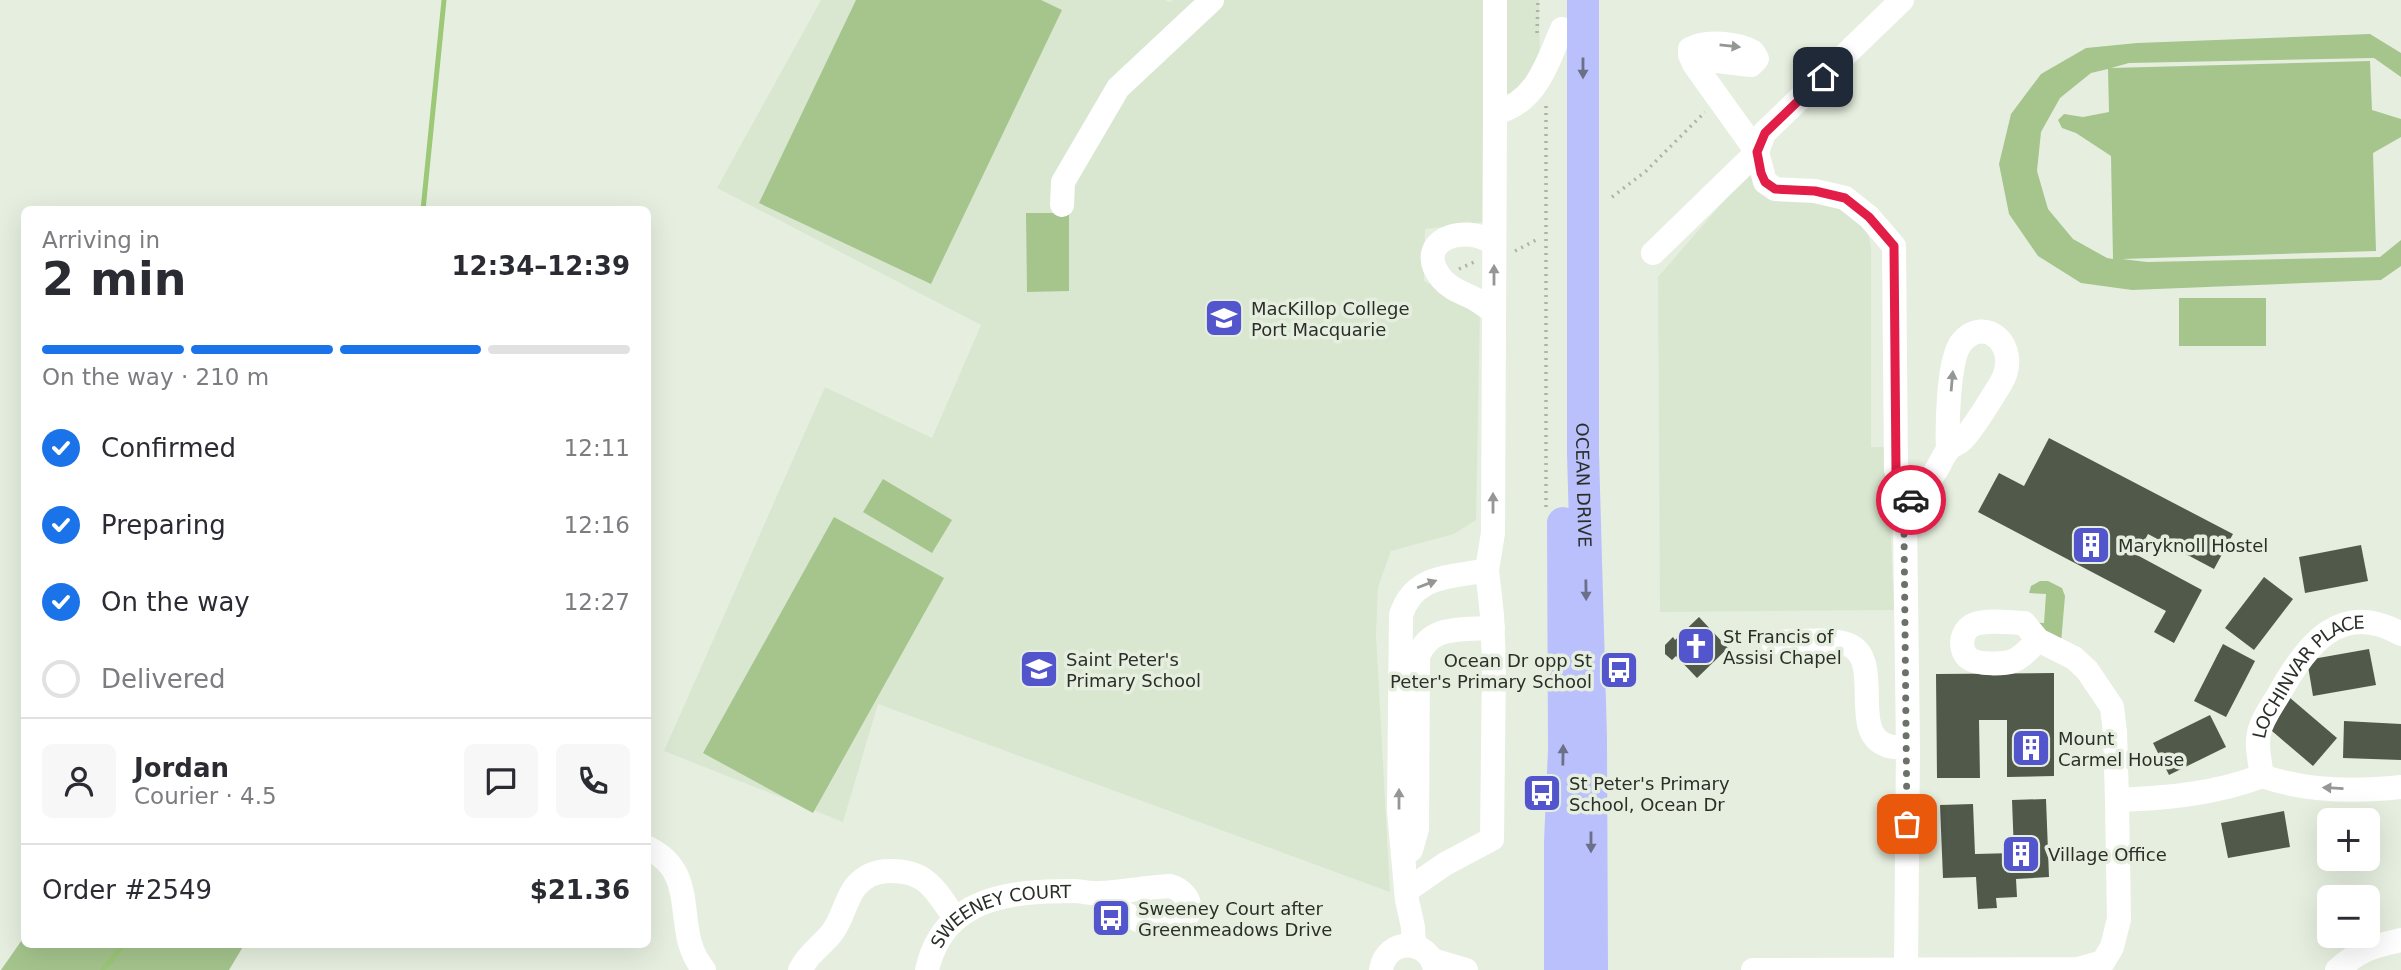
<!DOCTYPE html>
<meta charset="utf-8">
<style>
:root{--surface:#fff;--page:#f7f7f7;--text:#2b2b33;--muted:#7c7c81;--line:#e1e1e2;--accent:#1a73e8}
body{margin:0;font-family:"DejaVu Sans",sans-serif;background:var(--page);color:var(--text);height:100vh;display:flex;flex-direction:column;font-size:26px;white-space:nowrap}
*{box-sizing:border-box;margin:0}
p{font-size:23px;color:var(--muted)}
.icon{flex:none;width:38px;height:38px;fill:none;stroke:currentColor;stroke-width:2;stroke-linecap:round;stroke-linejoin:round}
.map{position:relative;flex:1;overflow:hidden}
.side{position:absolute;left:21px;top:206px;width:630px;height:742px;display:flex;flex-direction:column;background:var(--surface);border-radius:10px;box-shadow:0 7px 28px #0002}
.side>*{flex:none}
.fabs{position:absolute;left:2317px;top:808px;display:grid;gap:14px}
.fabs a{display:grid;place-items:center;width:63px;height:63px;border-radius:10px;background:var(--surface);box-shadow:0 7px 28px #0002;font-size:35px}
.pin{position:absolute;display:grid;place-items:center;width:60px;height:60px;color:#fff;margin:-30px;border-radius:14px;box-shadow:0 4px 10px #0006}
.courier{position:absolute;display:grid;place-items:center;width:70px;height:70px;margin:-35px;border:5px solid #e11d48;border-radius:50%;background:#fff;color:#222;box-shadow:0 2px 9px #0007}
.head em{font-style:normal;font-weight:700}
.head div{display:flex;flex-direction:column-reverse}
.head{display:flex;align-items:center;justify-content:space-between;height:119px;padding:0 21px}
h1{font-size:46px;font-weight:700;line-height:52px}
.bar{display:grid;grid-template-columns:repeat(4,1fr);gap:10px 7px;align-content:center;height:84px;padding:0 21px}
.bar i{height:9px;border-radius:5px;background:var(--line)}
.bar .active{background:var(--accent)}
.bar p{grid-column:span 4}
.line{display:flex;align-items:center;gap:18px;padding:0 21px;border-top:2px solid var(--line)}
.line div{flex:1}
.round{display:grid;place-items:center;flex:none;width:74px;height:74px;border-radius:10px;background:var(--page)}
ol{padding:0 21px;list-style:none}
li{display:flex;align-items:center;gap:21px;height:77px}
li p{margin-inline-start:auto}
li .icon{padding:7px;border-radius:50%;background:var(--accent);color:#fff;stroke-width:4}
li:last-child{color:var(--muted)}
li i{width:38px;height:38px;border:4px solid var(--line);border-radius:50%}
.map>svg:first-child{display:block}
.built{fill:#d9e7d0}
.green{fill:#a5c58d;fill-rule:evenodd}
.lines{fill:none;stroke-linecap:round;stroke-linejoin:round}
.stream{stroke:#9cc878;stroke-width:5}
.building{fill:#51594b}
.path{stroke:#adb4a7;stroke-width:3.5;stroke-dasharray:2 5;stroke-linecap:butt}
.minor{stroke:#fff;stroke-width:24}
.major{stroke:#b9c0fb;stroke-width:32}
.oneway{fill:#959794}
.oneway2{fill:#6b7088}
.done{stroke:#6c7269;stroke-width:7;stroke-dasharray:0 12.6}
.route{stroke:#e11d48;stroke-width:9}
.labels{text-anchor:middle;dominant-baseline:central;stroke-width:7;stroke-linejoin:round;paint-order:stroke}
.poi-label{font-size:18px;fill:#2b2f29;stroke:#e6efdf;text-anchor:start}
.street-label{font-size:18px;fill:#2b2f29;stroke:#e6efdf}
</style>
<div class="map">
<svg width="2401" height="970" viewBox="0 0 2401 970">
<rect width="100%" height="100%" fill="#e6efdf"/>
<g class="built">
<polygon points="821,0 1165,0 1170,2 1173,0 1539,0 1540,59 1509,100 1484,222 1425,229 1424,281 1480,311 1476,520 1454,534 1391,551 1378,587 1376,635 1390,892 878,704 843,822 664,751 825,387 932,438 981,325 717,188"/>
<polygon points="1748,173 1836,201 1866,223 1871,248 1871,447 1887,447 1894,610 1660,612 1658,277"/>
</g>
<g class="green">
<polygon points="856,0 1041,0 1062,10 931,284 759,203"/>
<path d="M2370 34 2401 53V77L2374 58 2129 63 2111 68 2370 61 2372 110 2401 119V137L2373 153 2376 251 2122 259 2147 262 2380 257 2401 240V266L2381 280 2132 290 2081 283 2038 256 2009 214 1999 164 2011 114 2041 74 2086 48 2137 43ZM2108 69 2109 112 2083 117 2064 114 2058 120 2062 128 2076 133 2111 156 2113 259 2107 258 2073 239 2048 209 2037 171 2041 132 2060 98 2091 73Z"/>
<polygon points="1026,213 1069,213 1069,291 1027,292"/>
<rect x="2179" y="298" width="87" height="48"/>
<polygon points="883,479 952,520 932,553 863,512"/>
<polygon points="834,517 944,578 813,813 703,753"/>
<polygon points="2040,581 2048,581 2062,588 2065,596 2061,643 2028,622 2044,623 2046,594 2029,593 2031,586"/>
<polygon points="24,937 24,945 244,945 229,970 1,970"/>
</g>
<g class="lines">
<g class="stream">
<polyline points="423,210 444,0"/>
<polyline points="103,970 123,945"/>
</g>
</g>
<g class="building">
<polygon points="2049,438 2233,534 2214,569 2148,534 2137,555 2202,590 2174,643 2154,632 2166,611 1978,512 1999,473 2024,486"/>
<polygon points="2361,545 2368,581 2305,593 2299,557"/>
<polygon points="2264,577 2293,599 2254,650 2225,628"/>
<polygon points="1699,617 1728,648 1697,678 1676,656 1672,660 1665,654 1665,645 1673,637 1675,640"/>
<polygon points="2223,644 2255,661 2226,717 2194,701"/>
<polygon points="2369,649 2376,685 2313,696 2307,660"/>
<polygon points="2054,673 2054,776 2007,777 2007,720 1979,720 1980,778 1937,778 1936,674"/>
<polygon points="2289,697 2337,738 2313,766 2265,725"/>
<polygon points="2210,715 2226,747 2169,775 2153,743"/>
<polygon points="2344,721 2401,724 2401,760 2343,758"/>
<polygon points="2046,799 2049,877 2016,879 2017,897 1996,898 1997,908 1978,909 1976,877 1943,878 1940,805 1973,804 1975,854 2014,853 2012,800"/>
<polygon points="2284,811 2290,847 2228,858 2221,823"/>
</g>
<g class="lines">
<g class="path">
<polyline points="1537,33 1538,0"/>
<polyline points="1612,197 1646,171 1705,112"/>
<polyline points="1515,251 1538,239"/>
<polyline points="1459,269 1474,262"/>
<polyline points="1546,507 1546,105"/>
</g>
<g class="minor">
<polyline points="1495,0 1495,113"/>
<path d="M1701 73 1702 68 1709 60 1751 65 1757 59 1753 52C1738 43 1706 40 1690 49V55L1694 64 1757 152 1765 182 1775 189 1815 191 1845 198 1869 217 1894 246 1896 470 1900 482 1912 502"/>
<polyline points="1062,205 1063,182 1118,88 1212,0"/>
<polyline points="1653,253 1757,152 1764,133 1902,0"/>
<path d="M1494 312C1488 308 1482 303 1475 299 1464 293 1451 290 1442 279 1411 242 1464 221 1494 244"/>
<path d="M2038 640C2031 647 2023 657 2013 661 2005 664 1978 665 1970 659 1957 650 1961 629 1975 624 1990 619 2010 623 2024 623L2038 640 2074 658 2087 670 2112 707 2115 732 2117 800"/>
<path d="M1773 642C1793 642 1830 637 1849 645 1884 660 1849 732 1886 745 1892 748 1901 747 1908 748"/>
<path id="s1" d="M2262 776C2260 762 2256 746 2259 733 2262 719 2272 706 2279 694 2306 645 2341 599 2401 634"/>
<path d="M648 848C703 875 670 930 704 970"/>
<path d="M1411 850 1417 829 1418 657C1429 624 1464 630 1493 628"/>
<path d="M1406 891 1445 864 1492 839 1494 664 1492 615 1487 570 1493 533 1495 113C1537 102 1546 65 1562 29"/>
<path d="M1414 945 1413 927 1407 900 1399 811 1401 615C1414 574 1450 578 1487 570"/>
<polyline points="1432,960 1466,970"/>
<path d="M1906 968 1908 748 1905 522C1908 502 1924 489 1935 472 1940 465 1943 455 1949 449 1952 445 1958 444 1962 440 1973 430 1993 396 2001 383 2022 347 1985 313 1961 343 1948 360 1947 427 1948 449"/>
<path d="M800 970C808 954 821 946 831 934 843 920 845 899 856 886 865 876 876 871 889 871 927 870 935 890 955 918"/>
<path id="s2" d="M927 970C943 897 1010 891 1073 891 1082 891 1091 894 1100 893 1123 892 1146 887 1170 886 1196 894 1196 923 1169 925 1143 928 1117 910 1099 893"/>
<path d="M1381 970C1386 937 1430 938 1435 970"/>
<path d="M1753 970 2078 969 2103 962 2112 947 2119 919 2117 800C2167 798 2215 794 2262 776 2305 791 2356 792 2401 787"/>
<path d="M2337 970C2361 949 2371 947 2401 940"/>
</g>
<g class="major">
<path id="s3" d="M1583 0V453L1591 739 1592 970"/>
<polyline points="1560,970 1560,842 1564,749 1563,523"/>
</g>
</g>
<defs><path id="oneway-solid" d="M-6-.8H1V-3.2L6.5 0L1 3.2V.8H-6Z" transform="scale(1.75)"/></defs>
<g class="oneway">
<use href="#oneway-solid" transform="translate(1730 46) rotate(6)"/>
<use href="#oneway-solid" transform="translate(1494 275) rotate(-90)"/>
<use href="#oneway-solid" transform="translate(1952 381) rotate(-85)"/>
<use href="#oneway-solid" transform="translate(1493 503) rotate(-90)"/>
<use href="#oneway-solid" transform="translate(1427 584) rotate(-21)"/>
<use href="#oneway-solid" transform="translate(2333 788) rotate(-177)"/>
<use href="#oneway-solid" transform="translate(1399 799) rotate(-90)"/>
</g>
<g class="oneway2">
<use href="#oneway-solid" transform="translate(1583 68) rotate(90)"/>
<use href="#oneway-solid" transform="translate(1586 590) rotate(89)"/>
<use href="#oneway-solid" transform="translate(1563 755) rotate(-89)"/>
<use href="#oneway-solid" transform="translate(1591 842) rotate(90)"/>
</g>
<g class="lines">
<polyline class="done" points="1907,824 1904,531 1906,514 1911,500"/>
<polyline class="route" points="1823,77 1765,133 1757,152 1761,173 1765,182 1775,189 1815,191 1845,198 1869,217 1894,246 1896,470 1900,482 1911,500"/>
</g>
<defs>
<g id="school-square" transform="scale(2.0125)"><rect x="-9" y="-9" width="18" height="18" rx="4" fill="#5355cc" stroke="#e6efdf"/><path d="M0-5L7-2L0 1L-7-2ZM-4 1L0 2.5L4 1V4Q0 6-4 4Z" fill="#fff"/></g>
<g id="building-square" transform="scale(2.0125)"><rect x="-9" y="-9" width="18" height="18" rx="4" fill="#5355cc" stroke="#e6efdf"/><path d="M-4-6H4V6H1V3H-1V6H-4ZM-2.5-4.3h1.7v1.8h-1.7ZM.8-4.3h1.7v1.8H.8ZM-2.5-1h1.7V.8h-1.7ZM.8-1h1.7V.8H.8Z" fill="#fff"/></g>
<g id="church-square" transform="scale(2.0125)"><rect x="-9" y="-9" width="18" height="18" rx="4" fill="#5355cc" stroke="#e6efdf"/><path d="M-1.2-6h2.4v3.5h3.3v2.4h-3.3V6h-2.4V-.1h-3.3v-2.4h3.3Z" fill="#fff"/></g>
<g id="bus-square" transform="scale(2.0125)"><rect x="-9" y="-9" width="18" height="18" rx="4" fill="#5355cc" stroke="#e6efdf"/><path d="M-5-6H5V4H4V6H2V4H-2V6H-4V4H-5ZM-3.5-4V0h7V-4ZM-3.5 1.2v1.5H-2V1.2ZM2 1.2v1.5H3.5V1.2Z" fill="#fff"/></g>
</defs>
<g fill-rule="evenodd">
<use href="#school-square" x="1224" y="318"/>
<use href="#building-square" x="2091" y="545"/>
<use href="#church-square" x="1696" y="646"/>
<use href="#school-square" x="1039" y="669"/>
<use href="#bus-square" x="1619" y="670"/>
<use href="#building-square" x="2031" y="748"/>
<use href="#bus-square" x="1542" y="793"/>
<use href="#building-square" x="2021" y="854"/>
<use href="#bus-square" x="1111" y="918"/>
</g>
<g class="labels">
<g class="poi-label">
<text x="1251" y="308">MacKillop College<tspan x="1251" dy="21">Port Macquarie</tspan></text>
<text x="2118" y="545">Maryknoll Hostel</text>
<text x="1723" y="636">St Francis of<tspan x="1723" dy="21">Assisi Chapel</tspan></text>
<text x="1066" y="659">Saint Peter's<tspan x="1066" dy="21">Primary School</tspan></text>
<text x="1592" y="660" text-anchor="end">Ocean Dr opp St<tspan x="1592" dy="21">Peter's Primary School</tspan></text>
<text x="2058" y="738">Mount<tspan x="2058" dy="21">Carmel House</tspan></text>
<text x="1569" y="783">St Peter's Primary<tspan x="1569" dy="21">School, Ocean Dr</tspan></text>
<text x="2048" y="854">Village Office</text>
<text x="1138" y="908">Sweeney Court after<tspan x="1138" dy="21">Greenmeadows Drive</tspan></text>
</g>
<g class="street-label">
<text stroke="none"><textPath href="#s3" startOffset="485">OCEAN DRIVE</textPath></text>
<text stroke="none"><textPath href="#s1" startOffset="122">LOCHINVAR PLACE</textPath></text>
<text stroke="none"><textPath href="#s2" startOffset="103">SWEENEY COURT</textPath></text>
</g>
</g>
</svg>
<div class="fabs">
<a>+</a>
<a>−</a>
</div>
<div class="pin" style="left:1907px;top:824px;background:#ea580c"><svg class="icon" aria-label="bag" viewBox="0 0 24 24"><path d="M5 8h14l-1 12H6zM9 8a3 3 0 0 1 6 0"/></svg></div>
<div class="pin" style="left:1823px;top:77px;background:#1f2937"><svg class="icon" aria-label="home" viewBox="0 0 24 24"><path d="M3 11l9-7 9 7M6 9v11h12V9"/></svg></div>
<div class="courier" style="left:1911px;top:500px"><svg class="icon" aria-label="car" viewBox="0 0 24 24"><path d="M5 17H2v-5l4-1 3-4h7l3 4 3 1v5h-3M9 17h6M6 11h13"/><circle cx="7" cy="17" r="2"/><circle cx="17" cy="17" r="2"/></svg></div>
<section class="side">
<div class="head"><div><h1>2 min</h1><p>Arriving in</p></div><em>12:34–12:39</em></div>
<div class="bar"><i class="active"></i><i class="active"></i><i class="active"></i><i></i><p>On the way · 210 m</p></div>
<ol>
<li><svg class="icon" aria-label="check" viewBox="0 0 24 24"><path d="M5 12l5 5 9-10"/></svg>Confirmed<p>12:11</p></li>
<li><svg class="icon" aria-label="check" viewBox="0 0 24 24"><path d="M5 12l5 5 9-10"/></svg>Preparing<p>12:16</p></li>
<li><svg class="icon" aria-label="check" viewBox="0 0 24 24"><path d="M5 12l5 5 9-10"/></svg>On the way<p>12:27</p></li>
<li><i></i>Delivered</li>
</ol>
<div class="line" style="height:126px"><a class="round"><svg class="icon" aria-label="person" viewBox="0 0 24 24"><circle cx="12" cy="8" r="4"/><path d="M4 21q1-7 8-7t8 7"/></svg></a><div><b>Jordan</b><p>Courier · 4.5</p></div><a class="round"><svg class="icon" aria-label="chat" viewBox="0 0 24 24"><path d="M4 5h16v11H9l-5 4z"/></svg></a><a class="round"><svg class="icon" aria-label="phone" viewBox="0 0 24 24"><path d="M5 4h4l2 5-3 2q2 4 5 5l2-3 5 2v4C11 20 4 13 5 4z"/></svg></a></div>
<div class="line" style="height:91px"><div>Order #2549</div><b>$21.36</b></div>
</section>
</div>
